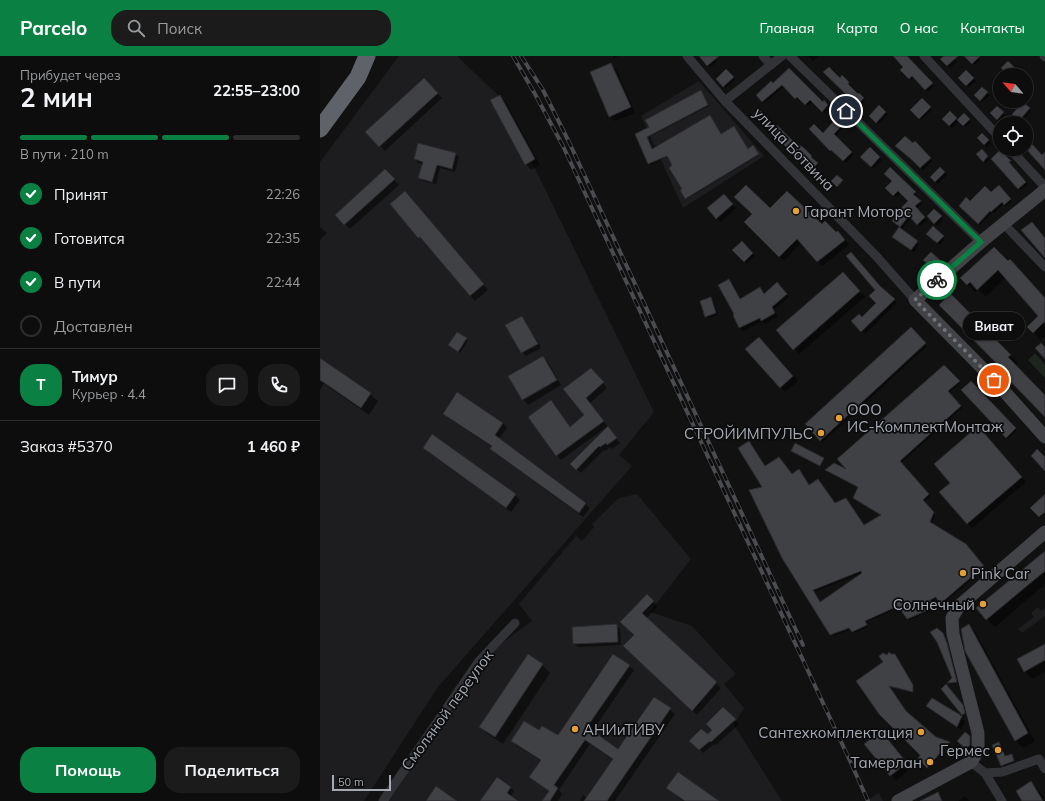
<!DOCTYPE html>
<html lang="ru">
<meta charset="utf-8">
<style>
:root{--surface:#0d0d0e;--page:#1b1b1c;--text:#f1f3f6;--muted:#9a9c9e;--line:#2d2d2e;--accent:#0b8043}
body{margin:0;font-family:Mulish,sans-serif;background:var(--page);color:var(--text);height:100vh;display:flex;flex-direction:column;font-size:15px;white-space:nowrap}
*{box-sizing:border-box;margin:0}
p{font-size:13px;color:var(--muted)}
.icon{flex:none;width:22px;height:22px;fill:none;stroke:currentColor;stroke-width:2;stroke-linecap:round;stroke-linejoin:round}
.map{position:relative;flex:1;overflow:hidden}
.details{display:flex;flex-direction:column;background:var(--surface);width:320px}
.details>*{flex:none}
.needle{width:26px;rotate:298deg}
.tools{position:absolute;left:673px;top:12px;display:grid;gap:8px}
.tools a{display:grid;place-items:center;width:40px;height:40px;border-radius:50%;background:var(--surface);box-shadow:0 1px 3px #0004,0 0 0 1px var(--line);font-size:20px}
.scale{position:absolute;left:12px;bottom:10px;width:59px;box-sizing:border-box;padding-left:4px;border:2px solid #a4a9b2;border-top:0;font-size:11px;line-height:14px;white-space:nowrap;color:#a4a9b2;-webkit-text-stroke:3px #0c0c0d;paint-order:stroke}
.pin{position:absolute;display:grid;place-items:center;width:34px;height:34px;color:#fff;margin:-17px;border:2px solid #fff;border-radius:50%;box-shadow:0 1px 4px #0007}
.courier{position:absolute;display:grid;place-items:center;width:40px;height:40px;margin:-20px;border:3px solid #0b8043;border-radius:50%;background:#fff;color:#222;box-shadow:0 1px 5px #0007}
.bubble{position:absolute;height:28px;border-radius:14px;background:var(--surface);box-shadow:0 1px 3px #0004,0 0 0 1px var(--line);font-size:13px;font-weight:700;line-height:28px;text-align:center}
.summary em{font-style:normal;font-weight:700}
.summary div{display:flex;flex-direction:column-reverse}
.summary{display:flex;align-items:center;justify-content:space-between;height:68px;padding:0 20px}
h1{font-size:26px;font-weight:700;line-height:30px}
.bar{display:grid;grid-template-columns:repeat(4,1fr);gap:6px 4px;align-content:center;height:48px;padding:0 20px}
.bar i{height:5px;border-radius:3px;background:var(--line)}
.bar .on{background:var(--accent)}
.bar p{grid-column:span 4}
.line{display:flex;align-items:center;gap:10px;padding:0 20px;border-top:1px solid var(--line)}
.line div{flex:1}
.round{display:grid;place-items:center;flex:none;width:42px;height:42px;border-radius:16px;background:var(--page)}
ol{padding:0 20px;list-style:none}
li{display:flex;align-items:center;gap:12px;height:44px}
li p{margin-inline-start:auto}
li .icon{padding:4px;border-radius:50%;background:var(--accent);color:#fff;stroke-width:4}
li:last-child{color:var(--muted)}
li i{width:22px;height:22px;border:2px solid var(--line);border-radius:50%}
.action{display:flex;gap:8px;margin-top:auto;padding:8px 20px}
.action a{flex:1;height:46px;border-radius:16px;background:var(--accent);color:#fff;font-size:16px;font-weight:700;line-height:46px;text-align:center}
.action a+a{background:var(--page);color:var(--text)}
header{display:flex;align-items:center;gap:24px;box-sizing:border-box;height:56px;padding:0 20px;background:var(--accent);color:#fff}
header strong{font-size:19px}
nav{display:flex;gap:22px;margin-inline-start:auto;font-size:14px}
.search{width:280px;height:36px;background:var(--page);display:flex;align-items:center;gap:10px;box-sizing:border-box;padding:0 14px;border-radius:16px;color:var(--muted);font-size:15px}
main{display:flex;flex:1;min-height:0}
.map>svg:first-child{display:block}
.built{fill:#1d1d1f}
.green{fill:#1e251e}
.shadow{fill:#0007;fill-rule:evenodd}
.building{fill:#404145;stroke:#2b2b2e;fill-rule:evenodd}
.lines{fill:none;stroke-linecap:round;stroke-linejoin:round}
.street{stroke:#323337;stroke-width:9}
.secondary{stroke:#414347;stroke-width:13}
.highway{stroke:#5f6268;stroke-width:17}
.rail-casing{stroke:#4a4c50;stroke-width:4}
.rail{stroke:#0c0c0d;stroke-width:2.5;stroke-dasharray:8;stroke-linecap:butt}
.done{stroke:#71747a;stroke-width:4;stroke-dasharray:0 7.2}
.route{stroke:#0b8043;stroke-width:5}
.poi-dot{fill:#e3a039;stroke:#0c0c0d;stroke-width:1.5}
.labels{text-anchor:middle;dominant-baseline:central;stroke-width:3.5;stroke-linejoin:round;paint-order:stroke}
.street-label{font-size:15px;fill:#a4a9b2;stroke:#0c0c0d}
.poi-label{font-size:15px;fill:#a4a9b2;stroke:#0c0c0d;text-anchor:end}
</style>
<header>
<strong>Parcelo</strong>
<div class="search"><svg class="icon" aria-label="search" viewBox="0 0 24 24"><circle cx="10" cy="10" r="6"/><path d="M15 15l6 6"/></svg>Поиск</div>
<nav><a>Главная</a><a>Карта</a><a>О нас</a><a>Контакты</a></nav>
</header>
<main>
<section class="details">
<div class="summary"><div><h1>2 мин</h1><p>Прибудет через</p></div><em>22:55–23:00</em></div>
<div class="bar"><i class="on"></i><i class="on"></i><i class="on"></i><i></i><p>В пути · 210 m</p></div>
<ol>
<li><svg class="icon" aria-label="check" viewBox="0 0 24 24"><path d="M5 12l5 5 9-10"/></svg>Принят<p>22:26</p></li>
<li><svg class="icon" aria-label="check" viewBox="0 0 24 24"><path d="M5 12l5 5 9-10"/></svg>Готовится<p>22:35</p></li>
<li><svg class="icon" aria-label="check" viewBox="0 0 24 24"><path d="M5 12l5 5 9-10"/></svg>В пути<p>22:44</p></li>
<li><i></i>Доставлен</li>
</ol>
<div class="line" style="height:72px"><b class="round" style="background:var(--accent);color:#fff">Т</b><div><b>Тимур</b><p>Курьер · 4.4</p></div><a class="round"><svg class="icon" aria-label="chat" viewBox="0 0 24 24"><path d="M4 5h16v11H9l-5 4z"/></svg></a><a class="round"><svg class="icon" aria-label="phone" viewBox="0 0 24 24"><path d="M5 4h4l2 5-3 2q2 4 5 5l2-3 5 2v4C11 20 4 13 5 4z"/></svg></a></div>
<div class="line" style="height:52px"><div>Заказ #5370</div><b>1 460 ₽</b></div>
<div class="action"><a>Помощь</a><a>Поделиться</a></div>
</section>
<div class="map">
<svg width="725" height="745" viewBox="0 0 725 745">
<rect width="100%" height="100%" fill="#111112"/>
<g class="built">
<polygon points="79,0 137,0 180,41 334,356 299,399 312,410 118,631 44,745 0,745 0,106"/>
<polygon points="379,25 444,100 363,152 321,60"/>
<polygon points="317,438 371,503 330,556 372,570 416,618 404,628 424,652 414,669 462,745 68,745 170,596 212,565 199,548 256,480 262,485 274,471 272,468 299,442"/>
<polygon points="718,551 721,555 725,552 725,560 702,577 698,573 714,561 711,557"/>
<polygon points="559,737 563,745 546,745"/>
</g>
<polygon class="green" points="715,297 725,309 725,322 708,304"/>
<g class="shadow">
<polygon points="293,0 298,0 294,3"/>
<polygon points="381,0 392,0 397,6 390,11"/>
<polygon points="488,0 499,0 493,5"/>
<polygon points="574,0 586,0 614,30 608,36 594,22 592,24 581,14 584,11"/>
<polygon points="625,0 633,0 637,5 630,12 622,3"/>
<polygon points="649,0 656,0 660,4 655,9 647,2"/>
<polygon points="688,6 699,17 697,19 689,19"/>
<polygon points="291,8 296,13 315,57 295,65 290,60"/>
<polygon points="469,13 503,47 504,46 510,51 505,57 493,46 488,50 480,42 478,44 465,30 444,47 437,40 453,29"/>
<polygon points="406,14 415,24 406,32 397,23"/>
<polygon points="646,15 656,25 649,31 640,22"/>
<polygon points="505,16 520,23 522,21 531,29 529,31 545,45 539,51"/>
<polygon points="109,28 122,42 65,95 47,76"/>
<polygon points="662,32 670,39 662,46 655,39"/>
<polygon points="382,37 389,50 327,82 332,94 402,79 428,94 434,92 439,99 367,143 354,110 348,100 330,109 316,78 330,72"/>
<polygon points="180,40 185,45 220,109 211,114 206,108 171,45"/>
<polygon points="602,43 612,54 601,64 591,54"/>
<polygon points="703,48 711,55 702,66 693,58"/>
<polygon points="559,50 568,58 559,68 550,60"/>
<polygon points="677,51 685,59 680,65 672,57"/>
<polygon points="630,57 638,65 644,59 651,66 646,71 639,65 632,72 623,63"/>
<polygon points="520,60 527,68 515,81 534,99 526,107 514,95 513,96 490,73 503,78"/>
<polygon points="457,71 499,109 495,115 469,95"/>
<polygon points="662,78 671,87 667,91 659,82"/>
<polygon points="595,86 612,105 603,114 593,104 593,89"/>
<polygon points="550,93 562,104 553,113 542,101"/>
<polygon points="662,94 670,103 666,107 657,98"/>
<polygon points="680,95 692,108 691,109 708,128 701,134 672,103"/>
<polygon points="135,98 139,101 135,116 120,112 116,128 103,125 100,121 104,108 98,107 95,103"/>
<polygon points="620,112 627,119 618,128 611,121"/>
<polygon points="570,113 597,139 595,141 602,148 596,153 607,164 600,170 591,161 582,174 599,188 594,196 574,180 581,171 575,167 590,145 581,137 576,141 566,132 573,125"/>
<polygon points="70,120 79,129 30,173 16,159"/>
<polygon points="679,130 692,145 687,150 684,148 674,157 673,156 660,169 640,150 671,137"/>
<polygon points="90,142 168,234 155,245 71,148"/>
<polygon points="407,143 416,152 401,166 388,152"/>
<polygon points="450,154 522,180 529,189 502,210 481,187 464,205 425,166"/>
<polygon points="614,154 623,163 617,170 608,160"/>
<polygon points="0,171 7,177 0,184"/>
<polygon points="613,172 625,183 620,189 608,178"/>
<polygon points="422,186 435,200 427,208 413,194"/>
<polygon points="611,197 620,205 614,212 605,204"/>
<polygon points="690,204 725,243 725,280 721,284 709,271 720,261 686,221 666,241 658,233 655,236 642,222 688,206"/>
<polygon points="528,222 545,241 479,298 457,274"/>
<polygon points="409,224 412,227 421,244 440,232 445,238 460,231 469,241 454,254 458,260 445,268 443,265 423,275 420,272 415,259"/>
<polygon points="561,232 577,247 545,278 533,265 542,262 558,247"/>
<polygon points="630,239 698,307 695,310 725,340 725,359 687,317"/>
<polygon points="390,243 393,245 398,259 388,262 386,260"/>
<polygon points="202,261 205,264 221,292 206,300 202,296"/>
<polygon points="591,273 607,290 503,386 487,369"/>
<polygon points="137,277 148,285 140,297 131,291"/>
<polygon points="444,287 478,325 465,336 460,331"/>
<polygon points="223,301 228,306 237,322 203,343 190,320"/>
<polygon points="0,304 50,338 58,345 49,359 4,328 0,334"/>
<path d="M624 310 640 327 629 337 642 352 581 407 610 440 604 446 615 459 611 468 647 491 665 512 622 549 618 542 611 545 614 553 589 564 580 551 545 567 548 571 534 577 531 573 513 580 443 432 446 411 472 419 489 430 544 470 562 460 539 431 530 416ZM545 516 500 547 493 536Z"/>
<polygon points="275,318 287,332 270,347 300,387 292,393 290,391 285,395 284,394 261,417 251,408 286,373 285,372 241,404 237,399 231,346 251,372 265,360 245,333"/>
<polygon points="238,324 241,329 208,349 204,344"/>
<polygon points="651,326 697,374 688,383 643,334"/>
<polygon points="124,357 183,367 187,372 179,383 270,452 263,461 175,397 171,393 172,391 128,362"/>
<polygon points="663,376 706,426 652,472 647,467 632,427"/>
<polygon points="104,392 195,439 200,444 191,456 109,397"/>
<polygon points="725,439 725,458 721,462 711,452"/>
<polygon points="725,496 725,528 675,571 667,563"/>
<polygon points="327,540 338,550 326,563 401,632 377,659 305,590 315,579"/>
<polygon points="296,569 300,573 301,589 258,591 254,588"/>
<polygon points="649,569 656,577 715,685 703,692 695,684"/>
<polygon points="725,589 725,616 712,623 705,615"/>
<polygon points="571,599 576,600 594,631 594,636 568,629 587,656 616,682 630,688 608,712 600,703 602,699 560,657 565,607 567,600"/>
<polygon points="222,609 230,617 183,688 168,678 160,671"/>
<polygon points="309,610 314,614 272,676 299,694 350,653 355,658 295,745 260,745 263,739 267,742 293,704 270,688 239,734 242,738 238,745 225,745 229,736 210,721 221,705 197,690 192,685 220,675 238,681"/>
<polygon points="608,650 641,661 645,665 641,674"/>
<polygon points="403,653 419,668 396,689 394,688 383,697 371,685 389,679 393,674"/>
<polygon points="561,676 591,712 576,725 546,688"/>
<polygon points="649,681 652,683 652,691 649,694 640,687"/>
<polygon points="679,687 682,689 686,701 691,699 696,708 684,712 682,709"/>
<polygon points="177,722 194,735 190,741 196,745 161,745"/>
<polygon points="711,727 722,738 725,745 703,745"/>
<polygon points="347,732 397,745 363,745"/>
<polygon points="645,740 650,745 638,745"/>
</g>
<g class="building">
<polygon points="379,0 399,0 387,10"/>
<polygon points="573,0 587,0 613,27 605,34 592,20 589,23 580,14 583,11"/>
<polygon points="624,0 638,0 627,10 620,3"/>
<polygon points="644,0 660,0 652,8"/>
<polygon points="688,5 697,14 692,19 688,19 681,12"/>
<polygon points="291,7 311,51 289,61 270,16"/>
<polygon points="509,11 520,22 522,19 529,26 528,28 538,38 539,37 544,42 537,49 503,16"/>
<polygon points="469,12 503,46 504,44 508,49 502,56 490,44 485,49 477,41 475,43 462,29 442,46 436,39 451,25 453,27"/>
<polygon points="406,13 414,21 403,31 396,23"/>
<polygon points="646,14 654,22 646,30 638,22"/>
<polygon points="104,22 118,37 59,91 45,76"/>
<polygon points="662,31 668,36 660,45 654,39"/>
<polygon points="381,34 388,49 327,81 332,93 390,59 401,78 414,70 428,93 433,89 439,98 365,143 360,134 362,133 349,112 352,109 347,100 328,108 315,78 329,71 325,64"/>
<polygon points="180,39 215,103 205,109 170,44"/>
<polygon points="602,42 611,51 599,63 590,54"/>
<polygon points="703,46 710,52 699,65 692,58"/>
<polygon points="559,49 566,56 556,67 549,60"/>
<polygon points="677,50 684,56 677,64 670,57"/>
<polygon points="438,53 445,59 440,64 433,58"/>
<polygon points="630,55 637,62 629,70 622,63"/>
<polygon points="644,57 650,63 643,70 637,64"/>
<polygon points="519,59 526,65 514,78 532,96 523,105 511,94 510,95 489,73 494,68 503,77"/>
<polygon points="457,69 472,84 484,92 492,100 491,101 498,107 493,113 465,93 466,91 451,76"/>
<polygon points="662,77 669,84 664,89 657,82"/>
<polygon points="585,80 593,87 595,85 611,102 600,112 591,103 575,90"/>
<polygon points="98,87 136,97 132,113 117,109 112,126 98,122 103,106 94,103"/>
<polygon points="711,87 722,99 725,96 725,114 706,93"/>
<polygon points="550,91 560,101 551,111 540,101"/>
<polygon points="662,93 668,100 663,106 656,98"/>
<polygon points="680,94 691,105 689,106 706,126 698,133 671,103"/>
<polygon points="570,111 596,136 593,138 601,145 595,150 605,161 597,169 589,160 580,171 572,165 582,151 588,145 578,135 573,140 565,132 572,125 564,118"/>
<polygon points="620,111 625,116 615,126 610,121"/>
<polygon points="65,113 75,123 24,169 15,159"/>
<polygon points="517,119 523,124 517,131 511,125"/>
<polygon points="426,129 450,152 467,135 502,168 505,165 516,176 518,175 525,184 497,206 477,183 459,201 424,166 432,158 414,141"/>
<polygon points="679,129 691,143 684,149 682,146 671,156 670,155 658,168 639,150 646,141 650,145 665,130 671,136"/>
<polygon points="85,135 164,228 150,240 100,181 98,182 70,148"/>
<polygon points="404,138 413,148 396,163 387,152"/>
<polygon points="614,153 622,160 614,168 607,160"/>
<polygon points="712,166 725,182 725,202 701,174"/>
<polygon points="613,170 624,180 617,187 606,178"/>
<polygon points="579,171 598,185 591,194 572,181"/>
<polygon points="422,185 433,197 424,206 412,194"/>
<polygon points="674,191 688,205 690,203 725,242 725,268 724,266 713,277 707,271 718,260 678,214 657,234 650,226 647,229 640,222"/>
<polygon points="531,196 560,230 575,243 541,276 531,265 539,258 542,261 556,247 549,240 555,234 526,200"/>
<polygon points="611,196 620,204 612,212 603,204"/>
<polygon points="523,216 540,235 473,294 456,274"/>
<polygon points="409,223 420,243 440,231 444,238 457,226 467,238 452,251 455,257 441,265 440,262 419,272 413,259 414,258 398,229"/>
<polygon points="630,237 691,299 688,301 725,339 725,361 684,319 686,317 619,249"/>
<polygon points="391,241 396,257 385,261 380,245"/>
<polygon points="202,260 218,288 201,297 185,269"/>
<polygon points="591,271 606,287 500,385 485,368"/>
<polygon points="137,276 147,282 138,296 128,289"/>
<polygon points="439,281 473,320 460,332 425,293"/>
<polygon points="721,287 725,291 725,303 715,292"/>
<polygon points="223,300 237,324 202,344 188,320"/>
<polygon points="0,302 51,337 41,352 0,324"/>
<path d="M624 309 640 325 628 335 641 350 580 405 609 438 603 444 614 456 610 466 646 488 664 510 620 548 616 541 610 544 613 552 587 563 578 550 545 565 547 569 532 576 529 572 510 579 462 502 429 434 442 431 418 392 429 385 445 410 459 401 472 418 479 413 489 429 498 423 515 447 526 442 544 469 561 459 533 442 538 431 505 414 514 407 526 413 517 403ZM541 515 542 517 500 546 493 534Z"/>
<polygon points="271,312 284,326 266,342 284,365 236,400 208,361 231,344 250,371 264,359 243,333"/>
<polygon points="651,325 696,372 686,382 641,334"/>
<polygon points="137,336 183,367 175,379 266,447 259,457 170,393 172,390 123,358"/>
<polygon points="288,370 297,382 287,389 286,387 280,391 279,390 256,414 250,408"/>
<polygon points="658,370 702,421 647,468 619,436 630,427 614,408"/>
<polygon points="112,378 196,438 186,452 103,392"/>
<polygon points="475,387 504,402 500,410 471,395"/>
<polygon points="717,393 725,401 725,415 711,400"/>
<polygon points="725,438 725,456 719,461 710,452"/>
<polygon points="725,495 725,515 666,564 656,552"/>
<polygon points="327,538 334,545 322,557 397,626 372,655 303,590 314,579 300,566"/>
<polygon points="297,568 298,586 253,588 252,571"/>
<polygon points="649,568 708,677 695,685 645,595 641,573"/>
<polygon points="617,572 623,577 627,587 637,626 627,627 632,622 617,586 610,576"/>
<polygon points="725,588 725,604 704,616 697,603"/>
<polygon points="569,596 571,598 575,598 593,629 593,636 569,630 586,655 616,681 630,686 607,712 598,703 600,699 559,658 536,625 563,606 559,600 563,597 567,599"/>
<polygon points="208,598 223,608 175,681 159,671"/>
<polygon points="293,598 310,609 267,671 298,693 334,641 351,652 287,745 264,745 293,703 265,684 234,729 238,732 230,745 222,745 229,735 209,721 221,704 191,685 204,665 219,674 222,670 238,679"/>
<polygon points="626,628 643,649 645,657 642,659 621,633"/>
<polygon points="612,642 642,660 637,671 606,650"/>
<polygon points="403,651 416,663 391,686 390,685 379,694 369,685 381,673 388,678 392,674 386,668"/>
<polygon points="561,675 587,707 570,720 544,688"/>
<polygon points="645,676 650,680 650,689 646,693 637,685"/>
<polygon points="679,686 685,700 692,698 694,705 681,710 672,689"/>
<polygon points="358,716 399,745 365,745 346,732"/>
<polygon points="177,721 191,731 187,737 198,745 160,745"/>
<polygon points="711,725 723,745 702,745 696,735"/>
<polygon points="116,730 137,745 106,745"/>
<polygon points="618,736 622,745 600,745"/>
</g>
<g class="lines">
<g class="street">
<polyline points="367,0 405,45 557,201 595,244"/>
<polyline points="443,0 451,9"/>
<polyline points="470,0 661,186"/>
<polyline points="604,0 680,82"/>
<polyline points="724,0 725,1"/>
<polyline points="405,45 462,0"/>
<polyline points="690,93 725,131"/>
<polyline points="683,167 725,211"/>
<polyline points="651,706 665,717 682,716 719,703 725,713"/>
<polyline points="665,717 682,745"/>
<polyline points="63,745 159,605 195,567"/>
</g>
<g class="secondary">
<polyline points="725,134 661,186 595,244 674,324 725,381"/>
<polyline points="578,745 651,706 658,695 658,677 633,578 632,562 639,550 725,476"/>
</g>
<polyline class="highway" points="0,73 38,21 47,0"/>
<g class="rail-casing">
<g id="rail">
<polyline points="193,0 215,38 243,90 531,707 548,745"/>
<polyline points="201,0 223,34 249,86 483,589"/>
</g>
</g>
<use href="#rail" class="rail"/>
</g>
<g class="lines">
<polyline class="done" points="617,224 595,244 674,324"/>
<polyline class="route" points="526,55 661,186 617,224"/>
</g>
<g class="poi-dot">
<circle cx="476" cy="155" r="4"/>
<circle cx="519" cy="362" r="4"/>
<circle cx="501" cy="377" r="4"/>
<circle cx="643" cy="517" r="4"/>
<circle cx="663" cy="548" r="4"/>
<circle cx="255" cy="673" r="4"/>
<circle cx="601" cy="676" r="4"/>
<circle cx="678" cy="694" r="4"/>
<circle cx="610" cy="706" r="4"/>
</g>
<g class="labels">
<g class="street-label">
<text transform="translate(474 93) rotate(46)">улица Ботвина</text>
<text transform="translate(127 654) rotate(-54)">Смоляной переулок</text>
</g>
<g class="poi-label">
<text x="484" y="155" text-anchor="start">Гарант Моторс</text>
<text x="527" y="353" text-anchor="start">ООО<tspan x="527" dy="17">ИС-КомплектМонтаж</tspan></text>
<text x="493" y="377">СТРОЙИМПУЛЬС</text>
<text x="651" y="517" text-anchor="start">Pink Car</text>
<text x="655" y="548">Солнечный</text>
<text x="263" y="673" text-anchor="start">АНИиТИВУ</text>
<text x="593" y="676">Сантехкомплектация</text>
<text x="670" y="694">Гермес</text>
<text x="602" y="706">Тамерлан</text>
</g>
</g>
</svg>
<div class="tools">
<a><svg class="needle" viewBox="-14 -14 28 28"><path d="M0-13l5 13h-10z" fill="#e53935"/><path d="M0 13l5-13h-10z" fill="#9a9c9e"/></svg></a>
<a><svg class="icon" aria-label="locate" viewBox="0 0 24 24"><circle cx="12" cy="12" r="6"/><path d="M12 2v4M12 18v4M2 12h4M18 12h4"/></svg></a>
</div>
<div class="scale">50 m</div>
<div class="pin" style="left:674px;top:324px;background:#ea580c"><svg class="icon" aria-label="bag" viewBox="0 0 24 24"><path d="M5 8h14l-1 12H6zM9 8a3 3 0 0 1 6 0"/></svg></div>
<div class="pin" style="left:526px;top:55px;background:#1f2937"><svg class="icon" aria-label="home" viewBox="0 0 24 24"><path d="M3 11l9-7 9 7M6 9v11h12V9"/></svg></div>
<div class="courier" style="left:617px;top:224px"><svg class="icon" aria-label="bike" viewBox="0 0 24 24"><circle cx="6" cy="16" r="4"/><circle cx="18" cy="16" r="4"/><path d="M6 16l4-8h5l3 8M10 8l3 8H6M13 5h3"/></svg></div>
<div class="bubble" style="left:643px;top:256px;width:62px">Виват</div>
</div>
</main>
